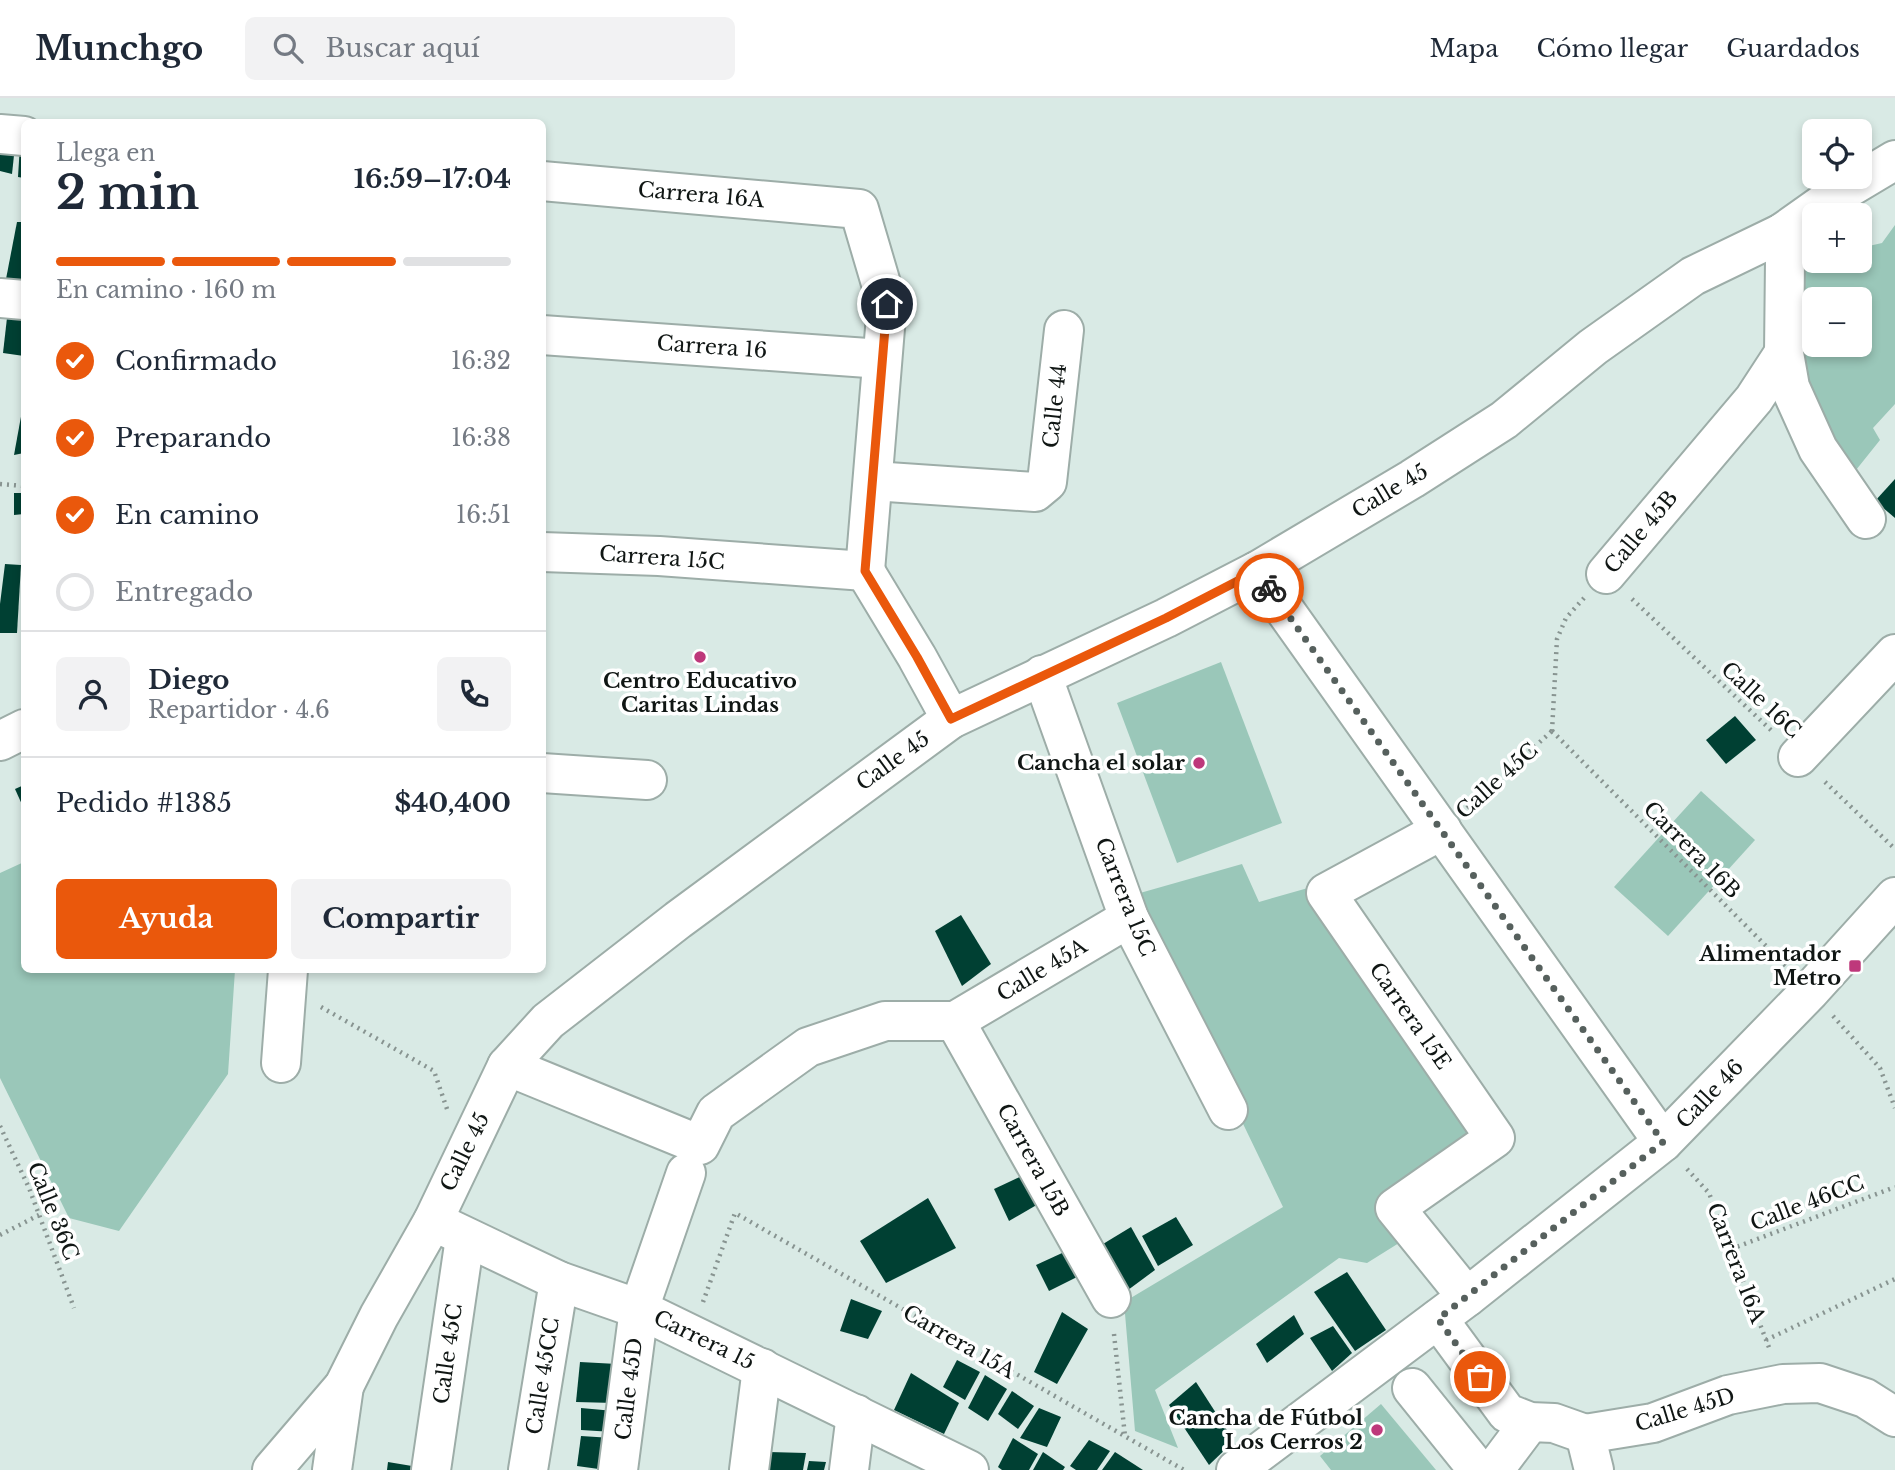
<!DOCTYPE html>
<html lang="es">
<meta charset="utf-8">
<style>
:root{--surface:#fff;--page:#f2f2f3;--text:#1f2937;--muted:#747a83;--line:#e0e1e3;--accent:#ea580c}
body{margin:0;font-family:"Libre Baskerville",serif;background:var(--page);color:var(--text);height:100vh;display:flex;flex-direction:column;font-size:26px;white-space:nowrap}
*{box-sizing:border-box;margin:0}
p{font-size:23px;color:var(--muted)}
.icon{flex:none;width:38px;height:38px;fill:none;stroke:currentColor;stroke-width:2;stroke-linecap:round;stroke-linejoin:round}
.map{position:relative;flex:1;overflow:hidden}
.drawer{position:absolute;left:21px;top:21px;width:525px;height:854px;display:flex;flex-direction:column;background:var(--surface);border-radius:10px;box-shadow:0 4px 10px #0003}
.drawer>*{flex:none}
.tools{position:absolute;left:1802px;top:21px;display:grid;gap:14px}
.tools a{display:grid;place-items:center;width:70px;height:70px;border-radius:10px;background:var(--surface);box-shadow:0 4px 10px #0003;font-size:35px}
.pin{position:absolute;display:grid;place-items:center;width:60px;height:60px;color:#fff;margin:-30px;border:4px solid #fff;border-radius:50%;box-shadow:0 2px 7px #0007}
.courier{position:absolute;display:grid;place-items:center;width:70px;height:70px;margin:-35px;border:5px solid #ea580c;border-radius:50%;background:#fff;color:#222;box-shadow:0 2px 9px #0007}
.headline em{font-style:normal;font-weight:800}
.headline div{display:flex;flex-direction:column-reverse}
.headline{display:flex;align-items:center;justify-content:space-between;height:119px;padding:0 35px}
h1{font-size:46px;font-weight:800;line-height:52px}
.bar{display:grid;grid-template-columns:repeat(4,1fr);gap:10px 7px;align-content:center;height:84px;padding:0 35px}
.bar i{height:9px;border-radius:5px;background:var(--line)}
.bar .on{background:var(--accent)}
.bar p{grid-column:span 4}
.line{display:flex;align-items:center;gap:18px;padding:0 35px;border-top:2px solid var(--line)}
.line div{flex:1}
.round{display:grid;place-items:center;flex:none;width:74px;height:74px;border-radius:10px;background:var(--page)}
ol{padding:0 35px;list-style:none}
li{display:flex;align-items:center;gap:21px;height:77px}
li p{margin-inline-start:auto}
li .icon{padding:7px;border-radius:50%;background:var(--accent);color:#fff;stroke-width:4}
li:last-child{color:var(--muted)}
li i{width:38px;height:38px;border:4px solid var(--line);border-radius:50%}
.action{display:flex;gap:14px;margin-top:auto;padding:14px 35px}
.action a{flex:1;height:80px;border-radius:10px;background:var(--accent);color:#fff;font-size:28px;font-weight:800;line-height:80px;text-align:center}
.action a+a{background:var(--page);color:var(--text)}
header{display:flex;align-items:center;gap:42px;box-sizing:border-box;height:98px;padding:0 35px;background:var(--surface);border-bottom:2px solid var(--line)}
header strong{font-size:33px}
nav{display:flex;gap:38px;margin-inline-start:auto;font-size:24px}
.search{width:490px;height:63px;background:var(--page);display:flex;align-items:center;gap:18px;box-sizing:border-box;padding:0 24px;border-radius:10px;color:var(--muted);font-size:26px}
.map>svg:first-child{display:block}
.green{fill:#9ac7b9;fill-rule:evenodd}
.building{fill:#004033}
.lines{fill:none;stroke-linecap:round;stroke-linejoin:round}
.minor-casing{stroke:#9dada8;stroke-width:42}
.path{stroke:#889491;stroke-width:4.5;stroke-dasharray:2 5;stroke-linecap:butt}
.minor{stroke:#fff;stroke-width:38}
.done{stroke:#56605d;stroke-width:7;stroke-dasharray:0 12.6}
.route{stroke:#ea580c;stroke-width:9}
.poi-dot{fill:#be387b;stroke:#fff;stroke-width:2.5}
.labels{text-anchor:middle;dominant-baseline:central;stroke-width:7;stroke-linejoin:round;paint-order:stroke}
.street-label{font-size:21px;fill:#101614;stroke:#fff}
.poi-label{font-size:21px;font-weight:bold;fill:#101614;stroke:#fff;text-anchor:end}
</style>
<header>
<strong>Munchgo</strong>
<div class="search"><svg class="icon" aria-label="search" viewBox="0 0 24 24"><circle cx="10" cy="10" r="6"/><path d="M15 15l6 6"/></svg>Buscar aquí</div>
<nav><a>Mapa</a><a>Cómo llegar</a><a>Guardados</a></nav>
</header>
<div class="map">
<svg width="1895" height="1372" viewBox="0 0 1895 1372">
<rect width="100%" height="100%" fill="#d9eae5"/>
<g class="green">
<path d="M1895 127V306L1873 330 1880 342 1848 382 1798 288 1790 166 1815 160V163H1860V150L1882 145ZM1815 201H1860V247H1815Z"/>
<polygon points="1221,564 1282,725 1177,765 1117,605"/>
<polygon points="1701,693 1755,742 1668,838 1614,789"/>
<polygon points="24,764 24,872 235,872 228,976 119,1133 69,1120 0,980 0,775"/>
<polygon points="1242,766 1259,804 1315,788 1485,1037 1384,1109 1407,1140 1367,1165 1339,1160 1155,1292 1178,1350 1135,1333 1124,1204 1283,1109 1133,797"/>
<polygon points="1381,1306 1436,1372 1331,1372 1320,1358"/>
</g>
<g class="building">
<polygon points="0,45 15,48 12,76 0,73"/>
<polygon points="20,47 24,48 24,80 18,79"/>
<polygon points="17,124 24,124 24,186 6,181"/>
<polygon points="8,211 24,213 24,258 3,255"/>
<polygon points="22,313 24,313 24,355 14,357"/>
<polygon points="1895,381 1895,420 1875,403"/>
<polygon points="14,395 24,395 24,416 14,417"/>
<polygon points="5,466 21,467 17,535 0,535 0,506"/>
<polygon points="1735,618 1756,642 1726,666 1706,642"/>
<polygon points="24,687 24,711 15,691"/>
<polygon points="961,817 991,866 962,888 935,833"/>
<polygon points="1028,1075 1040,1105 1009,1123 994,1091"/>
<polygon points="928,1100 956,1150 886,1185 860,1143"/>
<polygon points="1176,1119 1193,1147 1158,1168 1142,1138"/>
<polygon points="1131,1129 1155,1172 1128,1192 1103,1146"/>
<polygon points="1073,1150 1085,1175 1049,1193 1036,1167"/>
<polygon points="1347,1174 1386,1232 1355,1253 1314,1194"/>
<polygon points="851,1201 882,1213 868,1241 840,1233"/>
<polygon points="1062,1214 1088,1231 1057,1286 1034,1274"/>
<polygon points="1294,1217 1304,1236 1267,1265 1256,1246"/>
<polygon points="1333,1228 1352,1255 1332,1273 1310,1240"/>
<polygon points="957,1262 980,1274 965,1302 943,1289"/>
<polygon points="580,1264 617,1266 614,1305 576,1304"/>
<polygon points="911,1275 959,1305 944,1336 894,1312"/>
<polygon points="985,1277 1007,1291 988,1323 968,1310"/>
<polygon points="1196,1284 1234,1343 1209,1367 1169,1307"/>
<polygon points="1012,1293 1034,1308 1018,1331 998,1316"/>
<polygon points="581,1310 614,1313 613,1334 581,1332"/>
<polygon points="1039,1310 1061,1319 1047,1349 1020,1340"/>
<polygon points="581,1338 612,1340 606,1372 577,1368"/>
<polygon points="1013,1340 1038,1356 1029,1372 1002,1372 998,1369"/>
<polygon points="1089,1342 1110,1353 1097,1372 1076,1372 1070,1368"/>
<polygon points="769,1354 806,1355 803,1372 766,1372"/>
<polygon points="1043,1354 1065,1369 1063,1372 1033,1372"/>
<polygon points="1115,1354 1143,1372 1102,1372"/>
<polygon points="809,1363 826,1364 824,1372 807,1372"/>
<polygon points="388,1364 418,1369 418,1372 387,1372"/>
</g>
<g class="lines">
<g class="minor-casing">
<g id="minor">
<polyline points="0,36 24,38"/>
<polyline points="542,83 859,111 887,206 865,473"/>
<polyline points="1782,135 1785,162 1784,255 1790,289 1818,351 1866,421"/>
<polyline points="0,200 24,202"/>
<polyline points="542,237 882,261"/>
<polyline points="873,383 1035,394 1047,384 1064,232"/>
<polyline points="542,454 659,458 865,473"/>
<polyline points="865,473 917,559 951,621"/>
<polyline points="1257,473 1663,1044"/>
<polyline points="1606,476 1754,301 1784,255"/>
<polyline points="1042,577 1129,820 1228,1012"/>
<polyline points="0,643 24,631"/>
<polyline points="1798,659 1895,556"/>
<polyline points="542,675 647,682"/>
<polyline points="1442,732 1326,795 1495,1040 1395,1110 1467,1199"/>
<polyline points="955,923 1111,1200"/>
<polyline points="955,923 1129,820"/>
<polyline points="281,965 288,872"/>
<polyline points="507,968 700,1047 716,1015 808,949 885,923 955,923"/>
<polyline points="433,1123 559,1183 639,1211 969,1372"/>
<polyline points="1438,1221 1507,1315 1530,1324 1554,1325 1585,1336"/>
<polyline points="1412,1290 1478,1372"/>
<polyline points="1585,1336 1653,1325 1728,1297 1783,1286 1820,1285 1865,1300 1895,1319"/>
<polyline points="1585,1336 1594,1372"/>
<polyline points="272,1372 344,1288 379,1218 433,1123 507,968 548,923 678,822 951,621 1166,520 1257,473 1412,381 1504,322 1593,249 1693,178 1782,135 1830,101 1895,62"/>
<polyline points="332,1372 344,1288"/>
<polyline points="431,1372 465,1140"/>
<polyline points="528,1372 559,1183"/>
<polyline points="618,1372 639,1211 686,1075"/>
<polyline points="749,1372 762,1270"/>
<polyline points="849,1372 856,1316"/>
<polyline points="1236,1372 1467,1199 1663,1044 1810,893 1895,799"/>
<polyline points="1494,1372 1530,1324"/>
</g>
</g>
<g class="path">
<polyline points="0,386 24,388"/>
<polyline points="1632,501 1773,634"/>
<polyline points="1552,633 1557,541 1566,520 1584,500"/>
<polyline points="1552,633 1786,868"/>
<polyline points="1825,684 1895,751"/>
<polyline points="1467,710 1552,633"/>
<polyline points="321,909 434,973 447,1011"/>
<polyline points="1833,918 1880,970 1895,1010"/>
<polyline points="0,1028 29,1090 74,1210"/>
<polyline points="1687,1071 1709,1095 1770,1252"/>
<polyline points="0,1137 39,1117"/>
<polyline points="1731,1151 1895,1089"/>
<polyline points="703,1204 735,1115 1184,1372"/>
<polyline points="1114,1236 1125,1338"/>
<polyline points="1766,1242 1895,1181"/>
</g>
<use href="#minor" class="minor"/>
</g>
<g class="lines">
<polyline class="done" points="1269,490 1663,1044 1438,1221 1480,1279"/>
<polyline class="route" points="887,206 865,473 917,559 951,621 1166,520 1257,473 1269,490"/>
</g>
<g class="poi-dot">
<circle cx="700" cy="559" r="7"/>
<circle cx="1199" cy="665" r="7"/>
<rect x="1848" y="861" width="14" height="14" rx="3.5"/>
<circle cx="1377" cy="1332" r="7"/>
</g>
<g class="labels">
<g class="street-label">
<text transform="translate(701 97) rotate(5)">Carrera 16A</text>
<text transform="translate(712 249) rotate(4)">Carrera 16</text>
<text transform="translate(1055 308) rotate(-84)">Calle 44</text>
<text transform="translate(1390 393) rotate(-31)">Calle 45</text>
<text transform="translate(1641 434) rotate(-50)">Calle 45B</text>
<text transform="translate(662 460) rotate(4)">Carrera 15C</text>
<text transform="translate(1761 602) rotate(43)">Calle 16C</text>
<text transform="translate(893 663) rotate(-36)">Calle 45</text>
<text transform="translate(1497 683) rotate(-42)">Calle 45C</text>
<text transform="translate(1692 752) rotate(45)">Carrera 16B</text>
<text transform="translate(1125 799) rotate(68)">Carrera 15C</text>
<text transform="translate(1042 872) rotate(-31)">Calle 45A</text>
<text transform="translate(1410 918) rotate(55)">Carrera 15E</text>
<text transform="translate(1710 996) rotate(-46)">Calle 46</text>
<text transform="translate(465 1054) rotate(-64)">Calle 45</text>
<text transform="translate(1033 1062) rotate(61)">Carrera 15B</text>
<text transform="translate(1807 1105) rotate(-21)">Calle 46CC</text>
<text transform="translate(53 1113) rotate(68)">Calle 36C</text>
<text transform="translate(1736 1165) rotate(69)">Carrera 16A</text>
<text transform="translate(704 1242) rotate(26)">Carrera 15</text>
<text transform="translate(959 1244) rotate(30)">Carrera 15A</text>
<text transform="translate(448 1256) rotate(-82)">Calle 45C</text>
<text transform="translate(543 1278) rotate(-81)">Calle 45CC</text>
<text transform="translate(629 1291) rotate(-83)">Calle 45D</text>
<text transform="translate(1685 1312) rotate(-17)">Calle 45D</text>
</g>
<g class="poi-label">
<text x="700" y="583" text-anchor="middle">Centro Educativo<tspan x="700" dy="24">Caritas Lindas</tspan></text>
<text x="1185" y="665">Cancha el solar</text>
<text x="1841" y="856">Alimentador<tspan x="1841" dy="24">Metro</tspan></text>
<text x="1363" y="1320">Cancha de Fútbol<tspan x="1363" dy="24">Los Cerros 2</tspan></text>
</g>
</g>
</svg>
<div class="tools">
<a><svg class="icon" aria-label="locate" viewBox="0 0 24 24"><circle cx="12" cy="12" r="6"/><path d="M12 2v4M12 18v4M2 12h4M18 12h4"/></svg></a>
<a>+</a>
<a>−</a>
</div>
<div class="pin" style="left:1480px;top:1279px;background:#ea580c"><svg class="icon" aria-label="bag" viewBox="0 0 24 24"><path d="M5 8h14l-1 12H6zM9 8a3 3 0 0 1 6 0"/></svg></div>
<div class="pin" style="left:887px;top:206px;background:#1f2937"><svg class="icon" aria-label="home" viewBox="0 0 24 24"><path d="M3 11l9-7 9 7M6 9v11h12V9"/></svg></div>
<div class="courier" style="left:1269px;top:490px"><svg class="icon" aria-label="bike" viewBox="0 0 24 24"><circle cx="6" cy="16" r="4"/><circle cx="18" cy="16" r="4"/><path d="M6 16l4-8h5l3 8M10 8l3 8H6M13 5h3"/></svg></div>
<section class="drawer">
<div class="headline"><div><h1>2 min</h1><p>Llega en</p></div><em>16:59–17:04</em></div>
<div class="bar"><i class="on"></i><i class="on"></i><i class="on"></i><i></i><p>En camino · 160 m</p></div>
<ol>
<li><svg class="icon" aria-label="check" viewBox="0 0 24 24"><path d="M5 12l5 5 9-10"/></svg>Confirmado<p>16:32</p></li>
<li><svg class="icon" aria-label="check" viewBox="0 0 24 24"><path d="M5 12l5 5 9-10"/></svg>Preparando<p>16:38</p></li>
<li><svg class="icon" aria-label="check" viewBox="0 0 24 24"><path d="M5 12l5 5 9-10"/></svg>En camino<p>16:51</p></li>
<li><i></i>Entregado</li>
</ol>
<div class="line" style="height:126px"><a class="round"><svg class="icon" aria-label="person" viewBox="0 0 24 24"><circle cx="12" cy="8" r="4"/><path d="M4 21q1-7 8-7t8 7"/></svg></a><div><b>Diego</b><p>Repartidor · 4.6</p></div><a class="round"><svg class="icon" aria-label="phone" viewBox="0 0 24 24"><path d="M5 4h4l2 5-3 2q2 4 5 5l2-3 5 2v4C11 20 4 13 5 4z"/></svg></a></div>
<div class="line" style="height:91px"><div>Pedido #1385</div><b>$40,400</b></div>
<div class="action"><a>Ayuda</a><a>Compartir</a></div>
</section>
</div>
